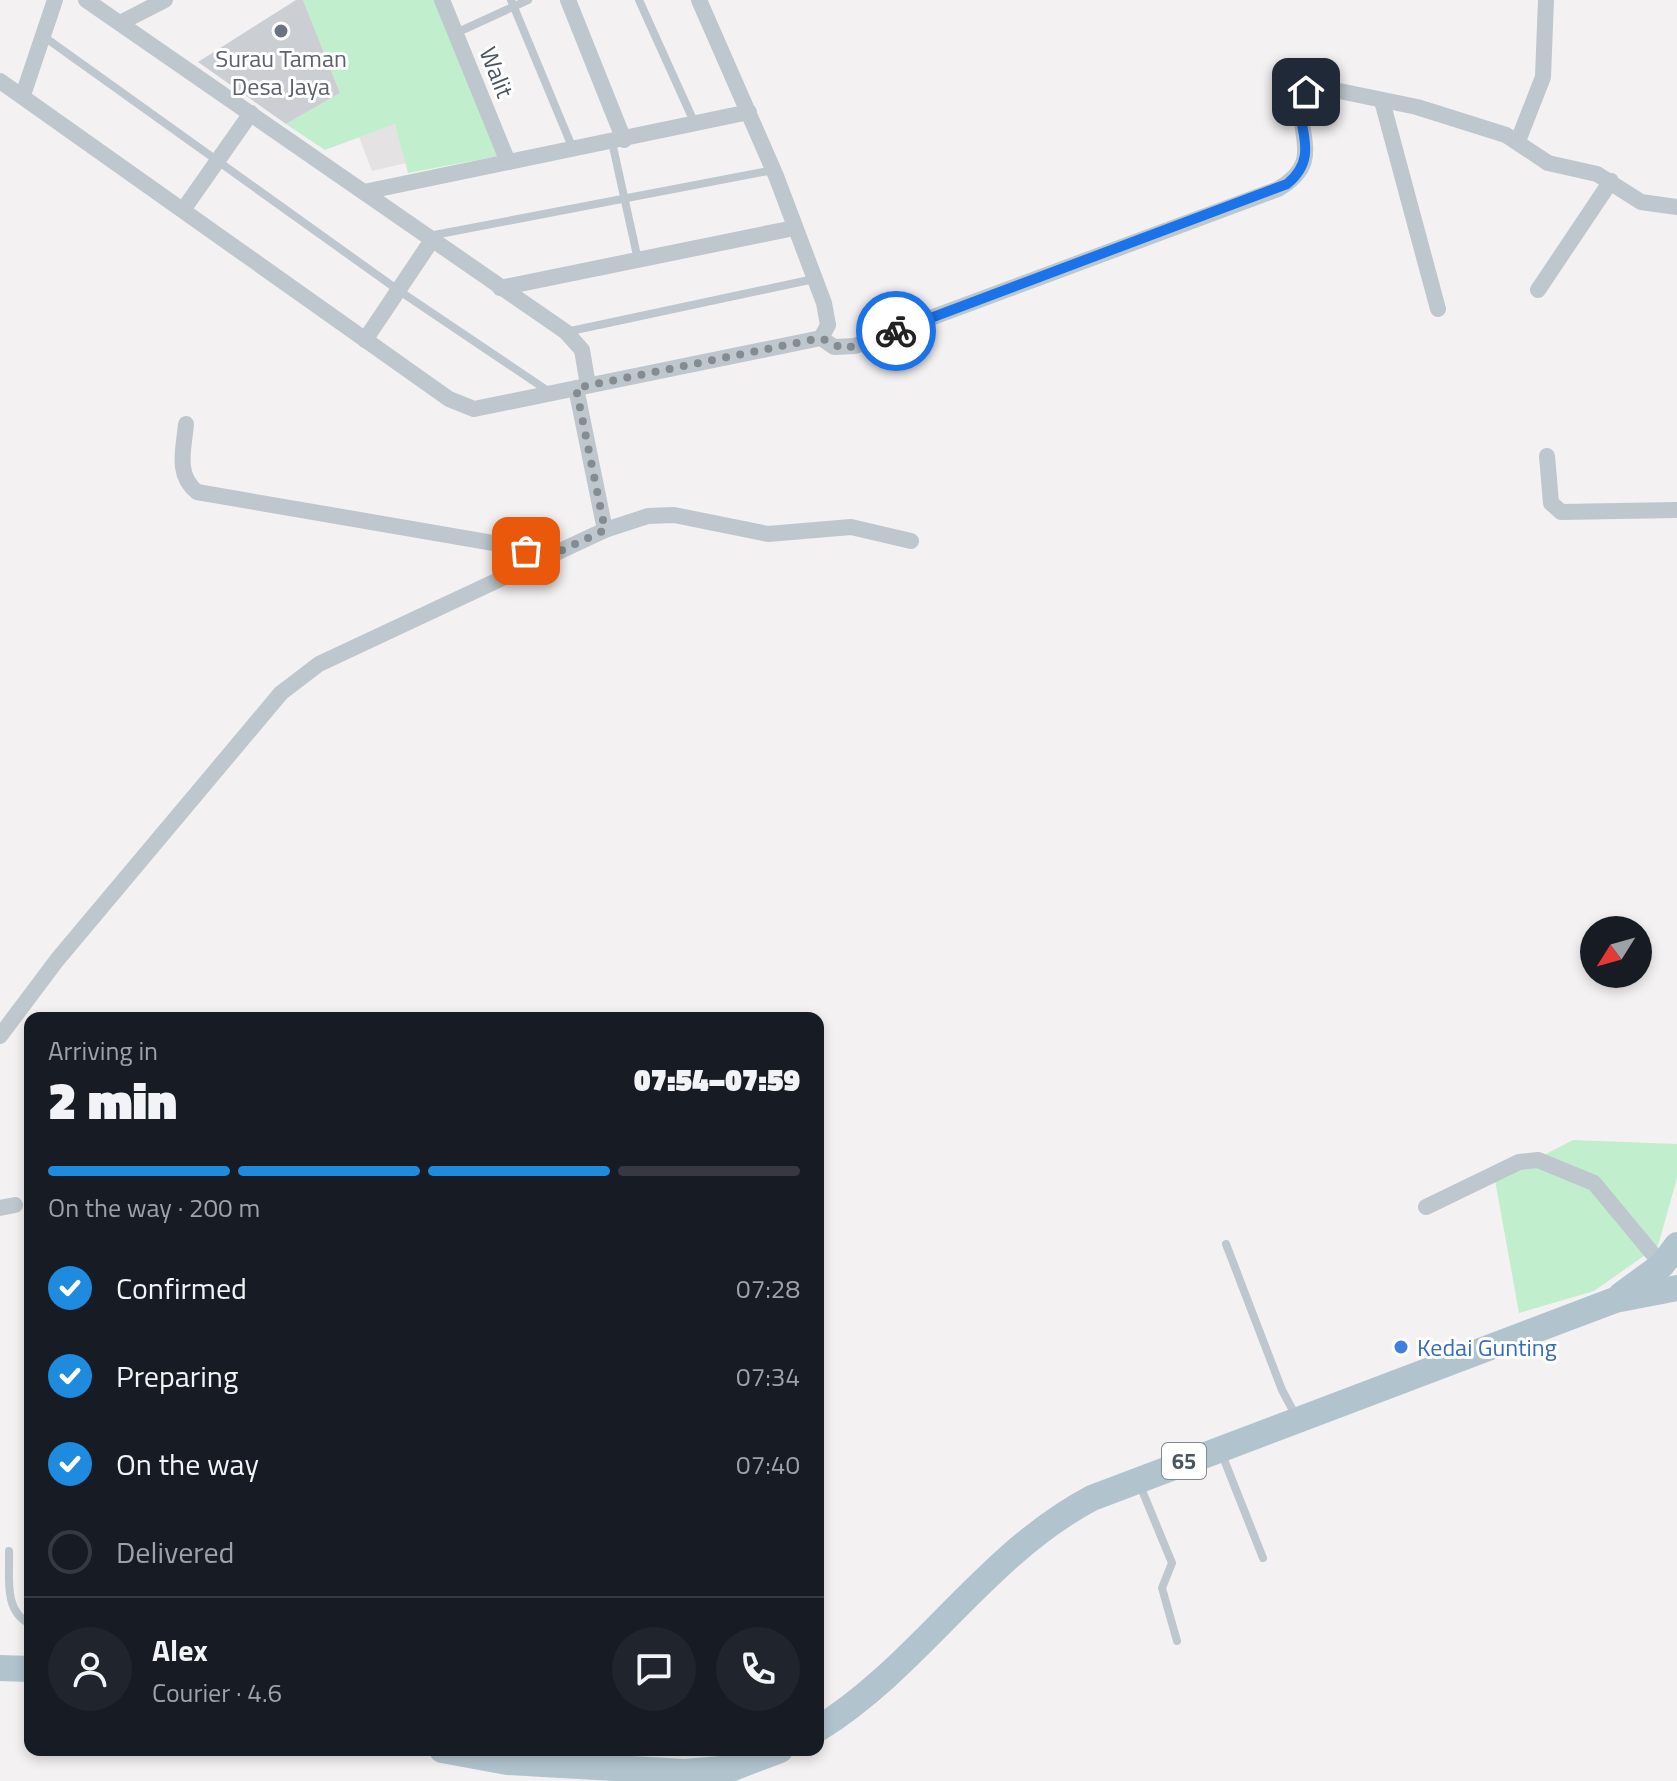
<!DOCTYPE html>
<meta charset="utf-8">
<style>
:root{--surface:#171b24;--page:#20242c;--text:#f1f3f6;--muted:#9ea1a6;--line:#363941;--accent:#1e8bdf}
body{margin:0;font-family:"Titillium Web",sans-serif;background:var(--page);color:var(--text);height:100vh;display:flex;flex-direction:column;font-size:30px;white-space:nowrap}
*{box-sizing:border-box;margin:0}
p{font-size:26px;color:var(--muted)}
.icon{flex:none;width:44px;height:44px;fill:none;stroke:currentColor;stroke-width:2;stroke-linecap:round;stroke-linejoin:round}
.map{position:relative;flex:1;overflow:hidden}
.side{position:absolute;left:24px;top:1012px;width:800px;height:744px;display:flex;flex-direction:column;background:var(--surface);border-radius:16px;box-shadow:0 4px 12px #0003}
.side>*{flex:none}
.needle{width:52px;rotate:233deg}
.fabs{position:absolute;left:1580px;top:916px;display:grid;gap:16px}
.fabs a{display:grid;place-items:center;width:72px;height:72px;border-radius:50%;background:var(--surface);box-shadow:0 4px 12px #0003;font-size:40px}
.pin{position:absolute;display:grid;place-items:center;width:68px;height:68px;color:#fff;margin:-34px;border-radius:16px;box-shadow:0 4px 12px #0006}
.courier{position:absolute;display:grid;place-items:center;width:80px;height:80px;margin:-40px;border:6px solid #1a73e8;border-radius:50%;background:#fff;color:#222;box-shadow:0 2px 10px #0007}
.headline em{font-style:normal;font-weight:800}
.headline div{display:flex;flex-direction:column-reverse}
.headline{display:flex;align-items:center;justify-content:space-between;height:136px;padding:0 24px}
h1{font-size:52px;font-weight:800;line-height:60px}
.bar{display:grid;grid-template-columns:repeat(4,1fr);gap:12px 8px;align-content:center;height:96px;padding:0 24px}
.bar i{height:10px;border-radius:6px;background:var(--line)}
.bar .active{background:var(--accent)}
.bar p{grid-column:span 4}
.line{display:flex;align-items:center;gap:20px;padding:0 24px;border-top:2px solid var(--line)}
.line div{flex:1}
.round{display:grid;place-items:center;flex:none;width:84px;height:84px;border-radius:42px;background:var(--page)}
ol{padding:0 24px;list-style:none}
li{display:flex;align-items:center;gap:24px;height:88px}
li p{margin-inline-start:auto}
li .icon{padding:8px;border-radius:50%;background:var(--accent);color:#fff;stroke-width:4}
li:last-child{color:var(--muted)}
li i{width:44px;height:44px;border:4px solid var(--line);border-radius:50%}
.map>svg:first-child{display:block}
.education{fill:#e4e2e3}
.green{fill:#c1eecd}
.building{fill:#cbced3}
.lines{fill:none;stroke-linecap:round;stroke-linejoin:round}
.lane{stroke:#bdc7cd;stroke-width:8}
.street{stroke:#bdc7cd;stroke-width:16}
.primary{stroke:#b1c4ce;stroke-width:26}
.done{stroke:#848c91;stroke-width:8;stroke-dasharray:0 14.4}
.route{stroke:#1a73e8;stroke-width:10}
.worship-dot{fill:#6b7280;stroke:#fff;stroke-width:3}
.shop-dot{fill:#3f7fe0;stroke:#fff;stroke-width:3}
.labels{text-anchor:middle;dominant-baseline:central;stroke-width:6;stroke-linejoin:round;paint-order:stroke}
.shield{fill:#fff;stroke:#80898e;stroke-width:2}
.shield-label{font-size:22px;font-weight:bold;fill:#49565e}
.worship-label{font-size:24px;fill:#5b616d;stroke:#fff}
.street-label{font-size:24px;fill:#49565e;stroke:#fff}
.shop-label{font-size:24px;fill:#366cbe;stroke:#fff;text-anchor:start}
</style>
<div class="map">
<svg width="1677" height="1781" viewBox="0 0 1677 1781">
<rect width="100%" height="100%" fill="#f3f1f1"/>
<polygon class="education" points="395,124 406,163 372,171 359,137"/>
<g class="green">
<polygon points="303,0 435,0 499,156 408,173 395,124 325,150 286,124 340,93"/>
<polygon points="1573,1140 1677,1144 1677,1178 1658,1246 1594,1291 1519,1313 1495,1180"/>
</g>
<polygon class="building" points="296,0 303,0 340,93 286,124 198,62"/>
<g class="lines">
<g class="lane">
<polyline points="511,0 573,149"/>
<polyline points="639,0 695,124"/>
<polyline points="456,33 528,0"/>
<polyline points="43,36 398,290 551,393"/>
<polyline points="612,142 638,260"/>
<polyline points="429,236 773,170"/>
<polyline points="566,332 814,279"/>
<polyline points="1226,1244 1282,1390 1297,1418"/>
<polyline points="1221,1452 1263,1558"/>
<polyline points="1139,1483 1172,1563 1162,1588 1177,1641"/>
<path d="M9 1551C10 1577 3 1611 30 1624"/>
</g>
<g class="street">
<polyline points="86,0 566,332 582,350 588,385"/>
<polyline points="442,0 508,162"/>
<polyline points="568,0 624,140"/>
<polyline points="699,0 776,176 824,303 828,325 821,338"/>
<polyline points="120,23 165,0"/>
<path d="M0 81 449 399 474 409 821 338 834 347 855 346 1278 189C1324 162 1297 137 1301 98L1311 89 1320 87 1417 107 1506 135 1548 163 1597 174 1641 202 1677 207"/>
<polyline points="23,95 55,0"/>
<polyline points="1382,101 1438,309"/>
<polyline points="1518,141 1543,77 1546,0"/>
<polyline points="364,192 749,112"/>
<polyline points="183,210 251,113"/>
<polyline points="500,288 794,228"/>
<polyline points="1538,290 1611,181"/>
<polyline points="365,340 432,240"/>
<polyline points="576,388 605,530"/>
<path d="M186 424C184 449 175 474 197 492L517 547 526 551 537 562"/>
<polyline points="1547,456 1551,503 1561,512 1677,510"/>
<polyline points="0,1036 57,960 281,693 319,664 605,530 648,516 674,515 768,534 851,527 911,541"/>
<polyline points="1426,1207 1519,1162 1538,1160 1594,1183 1662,1265"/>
<polyline points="0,1208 15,1205"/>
</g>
<g class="primary">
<polyline points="1621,1295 1662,1265 1677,1245"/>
<polyline points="0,1668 30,1669"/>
<path d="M818 1729C920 1666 984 1555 1092 1498L1615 1300 1677 1288"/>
<polyline points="442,1750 507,1762 685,1772 733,1768 780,1750"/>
</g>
</g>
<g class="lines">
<polyline class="done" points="526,551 537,562 605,530 576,388 821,338 844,349 896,331"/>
<path class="route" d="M896 331 1287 184C1327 151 1286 117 1306 92"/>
</g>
<circle class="worship-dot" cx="281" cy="31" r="8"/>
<circle class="shop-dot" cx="1401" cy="1347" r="8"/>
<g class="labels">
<rect class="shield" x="1162" y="1443" width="44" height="36" rx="6"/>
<g class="shield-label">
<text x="1184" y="1461">65</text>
</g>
<g class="worship-label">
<text x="281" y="58">Surau Taman<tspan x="281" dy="28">Desa Jaya</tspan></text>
</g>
<g class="street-label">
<text transform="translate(497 72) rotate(68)">Walit</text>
</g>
<g class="shop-label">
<text x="1417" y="1347">Kedai Gunting</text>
</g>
</g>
</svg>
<div class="fabs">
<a><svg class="needle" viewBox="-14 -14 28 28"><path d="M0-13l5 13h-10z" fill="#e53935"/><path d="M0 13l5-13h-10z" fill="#9ea1a6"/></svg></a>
</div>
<div class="pin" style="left:526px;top:551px;background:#ea580c"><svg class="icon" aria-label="bag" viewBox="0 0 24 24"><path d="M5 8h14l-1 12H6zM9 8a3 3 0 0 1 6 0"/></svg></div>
<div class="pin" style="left:1306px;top:92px;background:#1f2937"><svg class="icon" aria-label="home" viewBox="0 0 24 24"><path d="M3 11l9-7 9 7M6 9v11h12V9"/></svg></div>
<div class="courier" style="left:896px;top:331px"><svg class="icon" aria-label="bike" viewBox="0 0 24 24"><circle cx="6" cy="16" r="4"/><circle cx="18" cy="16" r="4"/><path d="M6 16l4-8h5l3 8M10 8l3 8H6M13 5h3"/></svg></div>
<section class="side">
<div class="headline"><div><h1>2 min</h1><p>Arriving in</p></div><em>07:54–07:59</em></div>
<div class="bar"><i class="active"></i><i class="active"></i><i class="active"></i><i></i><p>On the way · 200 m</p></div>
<ol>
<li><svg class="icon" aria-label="check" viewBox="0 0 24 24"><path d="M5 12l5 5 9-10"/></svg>Confirmed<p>07:28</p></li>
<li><svg class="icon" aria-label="check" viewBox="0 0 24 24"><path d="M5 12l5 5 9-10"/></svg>Preparing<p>07:34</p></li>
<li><svg class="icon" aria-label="check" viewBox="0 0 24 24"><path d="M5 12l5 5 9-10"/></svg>On the way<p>07:40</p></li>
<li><i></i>Delivered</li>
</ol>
<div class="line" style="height:144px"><a class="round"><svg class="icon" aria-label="person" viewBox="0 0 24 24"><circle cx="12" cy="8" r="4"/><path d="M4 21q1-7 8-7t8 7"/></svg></a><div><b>Alex</b><p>Courier · 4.6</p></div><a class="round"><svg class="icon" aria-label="chat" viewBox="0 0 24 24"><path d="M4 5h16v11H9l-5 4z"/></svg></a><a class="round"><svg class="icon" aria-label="phone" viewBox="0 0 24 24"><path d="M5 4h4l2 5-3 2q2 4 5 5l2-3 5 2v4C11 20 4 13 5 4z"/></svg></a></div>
</section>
</div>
